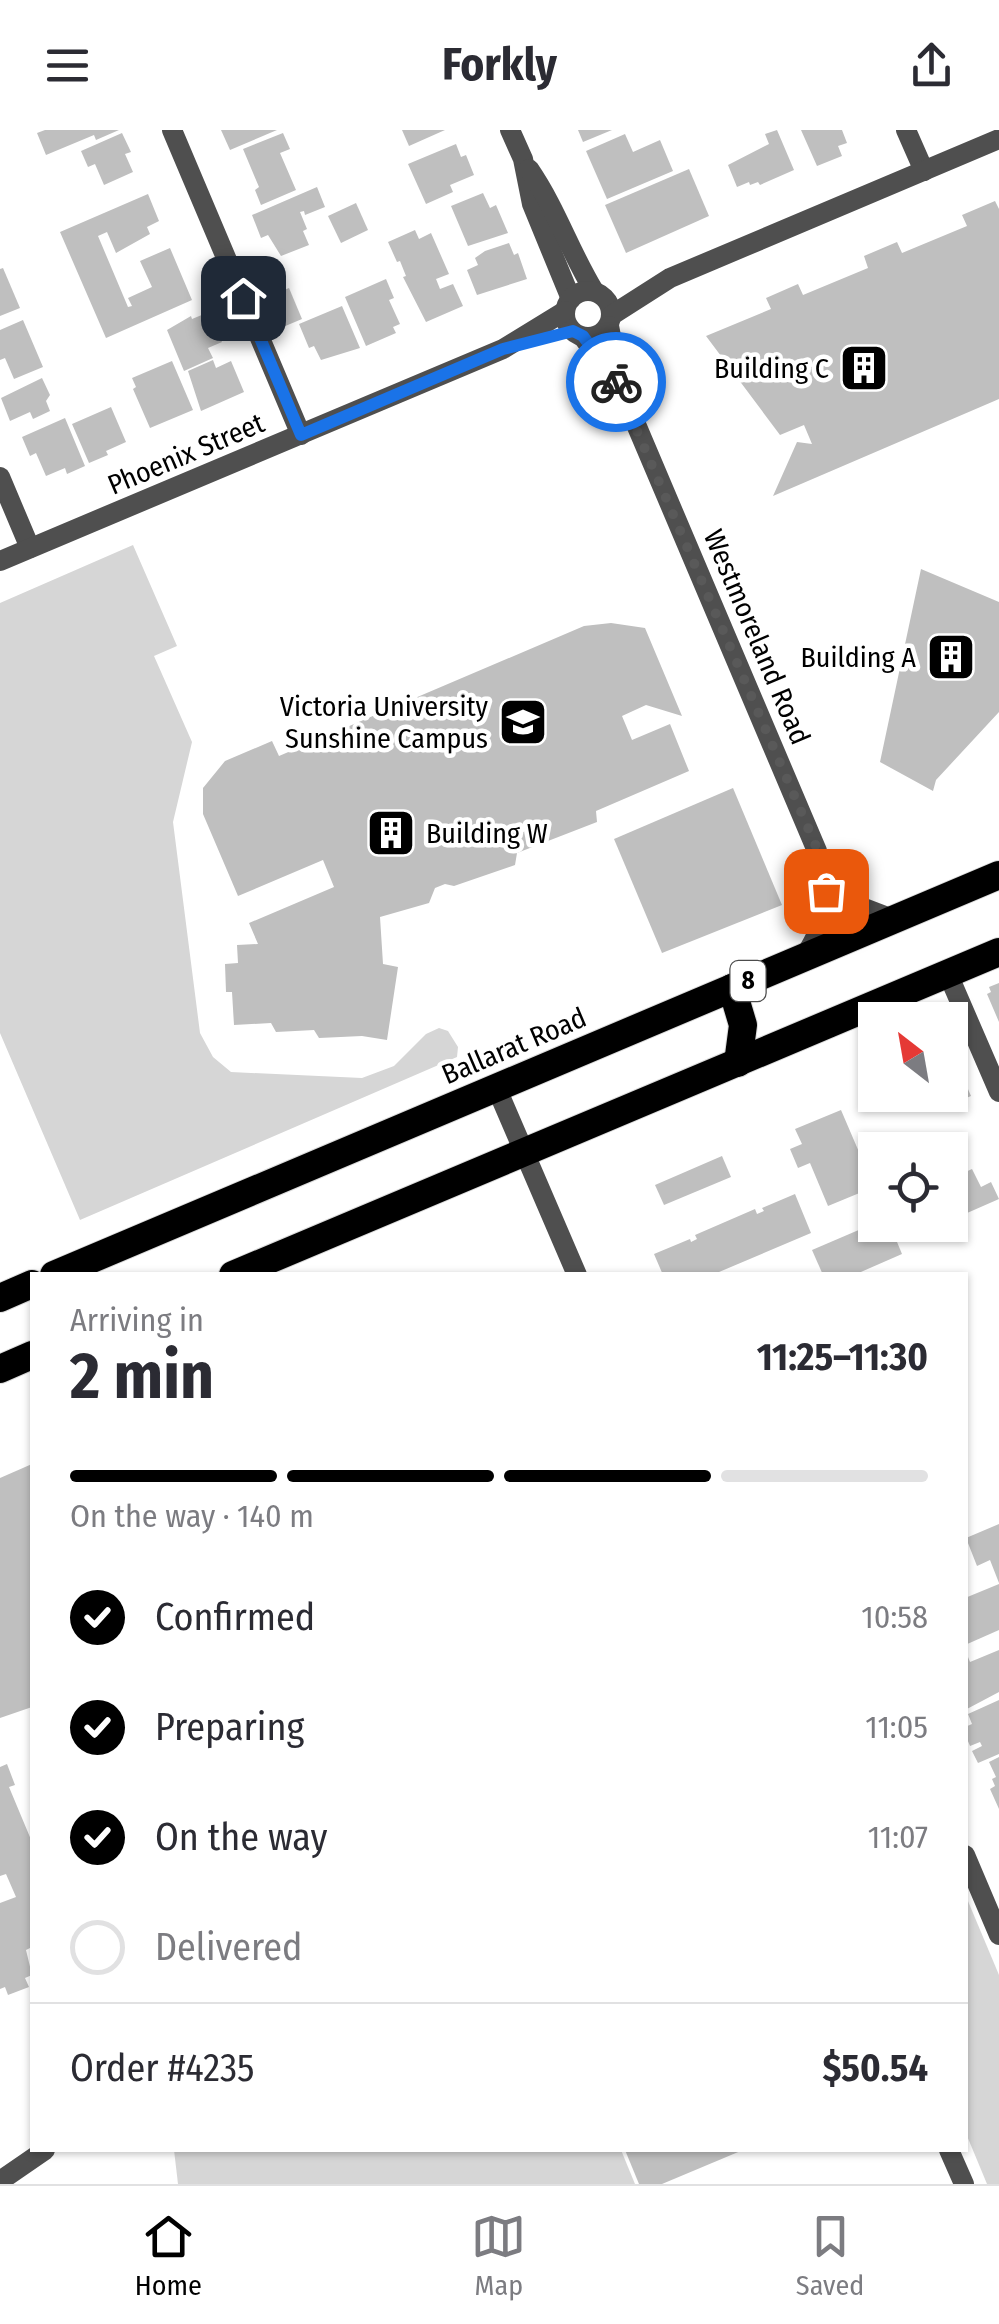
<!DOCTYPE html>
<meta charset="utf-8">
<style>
:root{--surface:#fff;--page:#f2f2f3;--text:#2b2b33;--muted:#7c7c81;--line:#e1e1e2;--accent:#000}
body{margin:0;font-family:"Fira Sans Condensed",sans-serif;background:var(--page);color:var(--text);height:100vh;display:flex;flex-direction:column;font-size:38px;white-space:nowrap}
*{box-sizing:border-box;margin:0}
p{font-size:32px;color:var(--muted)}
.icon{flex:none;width:55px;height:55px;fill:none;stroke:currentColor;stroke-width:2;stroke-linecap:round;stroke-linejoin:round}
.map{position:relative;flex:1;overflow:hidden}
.side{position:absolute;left:30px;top:1142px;width:938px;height:880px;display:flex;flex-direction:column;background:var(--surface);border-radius:0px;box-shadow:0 2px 8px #0004}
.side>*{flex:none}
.needle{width:65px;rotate:329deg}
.tools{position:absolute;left:858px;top:872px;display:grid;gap:20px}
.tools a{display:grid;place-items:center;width:110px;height:110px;border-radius:0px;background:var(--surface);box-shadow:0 2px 8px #0004;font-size:50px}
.pin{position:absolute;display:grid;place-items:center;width:85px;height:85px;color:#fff;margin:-42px;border-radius:20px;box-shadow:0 5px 15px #0006}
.courier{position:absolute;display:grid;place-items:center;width:100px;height:100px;margin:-50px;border:8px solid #1a73e8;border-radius:50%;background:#fff;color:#222;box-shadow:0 2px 12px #0007}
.head em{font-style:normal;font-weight:700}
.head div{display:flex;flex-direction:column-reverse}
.head{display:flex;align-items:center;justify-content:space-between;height:170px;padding:0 40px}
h1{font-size:65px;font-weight:700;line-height:75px}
.bar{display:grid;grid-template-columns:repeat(4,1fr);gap:15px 10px;align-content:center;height:120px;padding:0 40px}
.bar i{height:12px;border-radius:8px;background:var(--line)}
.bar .current{background:var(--accent)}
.bar p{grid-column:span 4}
.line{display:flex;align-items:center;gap:25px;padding:0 40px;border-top:2px solid var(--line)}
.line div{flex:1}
ol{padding:0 40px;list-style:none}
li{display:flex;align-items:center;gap:30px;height:110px}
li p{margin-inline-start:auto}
li .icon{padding:10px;border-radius:50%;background:var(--accent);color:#fff;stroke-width:4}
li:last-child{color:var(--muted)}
li i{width:55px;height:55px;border:5px solid var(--line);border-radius:50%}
header{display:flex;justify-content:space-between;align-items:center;height:130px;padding:0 40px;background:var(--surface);font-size:45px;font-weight:700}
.tab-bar{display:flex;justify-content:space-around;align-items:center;height:140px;border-top:2px solid var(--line);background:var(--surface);font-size:28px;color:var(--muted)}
.tab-bar a{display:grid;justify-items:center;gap:5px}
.tab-bar .current{color:var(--accent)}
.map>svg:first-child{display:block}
.green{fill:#d6d6d6}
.building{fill:#bfbfbf}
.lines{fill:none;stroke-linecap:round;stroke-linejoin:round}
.trunk-casing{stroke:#dbdbdb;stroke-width:30}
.minor{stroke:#4f4f4f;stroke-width:20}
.tertiary{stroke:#4f4f4f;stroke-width:20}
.trunk{stroke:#000;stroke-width:28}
.done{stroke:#595959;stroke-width:10;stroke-dasharray:0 18}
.route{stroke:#1a73e8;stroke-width:12}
.labels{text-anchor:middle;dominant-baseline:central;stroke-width:9;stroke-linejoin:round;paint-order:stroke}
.shield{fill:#fff;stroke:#4c4c4c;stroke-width:2.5}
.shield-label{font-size:25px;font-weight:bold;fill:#000}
.poi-label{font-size:28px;fill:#000;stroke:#fff;text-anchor:end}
.street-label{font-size:28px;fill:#000;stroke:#fff}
</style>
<header><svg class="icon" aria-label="menu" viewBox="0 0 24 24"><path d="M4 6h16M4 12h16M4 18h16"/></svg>Forkly<svg class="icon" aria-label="share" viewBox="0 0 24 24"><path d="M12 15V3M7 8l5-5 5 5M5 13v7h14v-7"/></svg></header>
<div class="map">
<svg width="999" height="2054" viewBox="0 0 999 2054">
<rect width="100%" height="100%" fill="#fff"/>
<g class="green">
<polygon points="133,415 177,516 154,526 192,612 173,692 200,903 213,927 231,942 362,948 394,936 426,904 439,898 448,901 458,917 457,927 80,1090 0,903 0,473"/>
<polygon points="965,1764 999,1845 999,2054 987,2054 965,2001"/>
<polygon points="174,2020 621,2020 635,2054 178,2054"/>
</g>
<g class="building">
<polygon points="45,0 119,0 96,10 94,5 46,25 37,3"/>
<polygon points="221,0 277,0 230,20"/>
<polygon points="402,0 445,0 409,16"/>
<polygon points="578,0 612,0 583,12"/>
<polygon points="777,0 794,40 760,55 758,52 750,55 749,52 737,57 728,35 769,14 765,4"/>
<polygon points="801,0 842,0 847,13 838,16 842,26 817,36"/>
<polygon points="122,3 131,22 125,24 133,42 104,55 95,34 88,37 81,21"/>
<polygon points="283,3 290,19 280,23 296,60 261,75 255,60 259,57 243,19"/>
<polygon points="625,4 633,22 660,10 673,41 607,69 586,21"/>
<polygon points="456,14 461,27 466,25 474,45 450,55 453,62 426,74 408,34"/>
<polygon points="689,39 709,86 626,123 605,75"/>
<polygon points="317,57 325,77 305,85 304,81 300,82 307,99 303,101 309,115 281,126 268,105 261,108 252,85"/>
<polygon points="483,63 490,78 496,75 508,103 468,116 451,76"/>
<polygon points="148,64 159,91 147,97 150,104 116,123 107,102 98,106 128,177 132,176 128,168 152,157 140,131 170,118 192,170 106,208 60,102"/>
<polygon points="995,71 999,79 999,269 773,366 797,312 812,314 804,295 780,305 706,206 771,179 766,168 798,154 803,165 868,138 864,126 897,112 902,123 967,96 962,85"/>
<polygon points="356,73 368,100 341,113 328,86"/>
<polygon points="415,100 419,109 431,103 449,144 436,149 440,159 453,154 463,176 426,192 403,147 406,146 400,131 397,132 388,112"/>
<polygon points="509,113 514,125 518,123 527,149 477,165 467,140 478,135 475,128 485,121"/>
<polygon points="3,138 20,178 0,186 0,139"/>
<polygon points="386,149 394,168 389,170 400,194 393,197 396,203 366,216 345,167"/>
<polygon points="289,158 302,189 283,197 270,166"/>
<polygon points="342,176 360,218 321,230 314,216 309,218 299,194"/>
<polygon points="209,182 222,212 208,218 213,228 184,241 167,200 191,186 192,189"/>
<polygon points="23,190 43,237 14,249 5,228 0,230 0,200"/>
<polygon points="213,230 216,238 231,231 244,262 201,281 188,241"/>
<polygon points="172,231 193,280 150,298 133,259 136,257 132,248"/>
<polygon points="42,248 50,265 46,271 50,281 33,289 30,282 10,291 1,268"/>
<polygon points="111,277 126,312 106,321 108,325 89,333 72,294"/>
<polygon points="65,288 85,336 67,344 65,338 46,346 36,323 30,326 22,307"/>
<polygon points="921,439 999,472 999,582 936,650 933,661 880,632"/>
<polygon points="611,493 645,498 682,586 646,575 622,586 632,610 670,594 689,641 596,681 597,692 517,723 515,735 454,756 445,754 435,758 429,773 380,787 383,834 398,837 387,910 362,906 319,908 314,900 276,902 271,893 234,895 232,862 226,862 225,834 238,833 237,815 258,814 249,793 334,757 323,730 238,766 203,684 203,658 225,631 272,611 279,626 584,496"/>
<polygon points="733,658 782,775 662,823 614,709"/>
<polygon points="999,853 999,892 987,864 991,862 989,857"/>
<polygon points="950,918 971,966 945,977 940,965 950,965"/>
<polygon points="841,980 874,1057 828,1076 810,1033 798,1038 790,1019 802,1014 795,999"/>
<polygon points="722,1026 731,1047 664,1075 655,1055"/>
<polygon points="972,1039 981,1057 991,1052 999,1069 958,1087 950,1069 950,1049"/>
<polygon points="795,1064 811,1103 712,1145 663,1145 654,1124 690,1109 691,1112 697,1109 695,1105 755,1079 757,1084 764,1081 762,1078"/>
<polygon points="875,1093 890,1095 902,1124 854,1145 823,1145 812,1120"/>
<polygon points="32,1334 32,1577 0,1588 0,1348"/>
<polygon points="999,1394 999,1453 990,1430 977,1436 966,1408"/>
<polygon points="999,1454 999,1500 965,1515 965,1468"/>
<polygon points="999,1520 999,1562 965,1580 965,1528 968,1527 970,1532"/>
<polygon points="999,1570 999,1624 978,1633 972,1621 982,1616 980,1612 970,1616 965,1604 965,1597 972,1594 968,1584"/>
<polygon points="999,1627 999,1679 990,1659 995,1656 992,1649 996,1647 989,1632"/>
<polygon points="7,1634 15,1655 9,1657 32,1712 32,1817 26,1820 32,1845 25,1848 29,1857 8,1865 5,1857 0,1859 0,1773 16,1767 6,1744 0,1746 0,1637"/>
<polygon points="625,2020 743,2020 662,2054 639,2054"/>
</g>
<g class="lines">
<g class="trunk-casing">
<g id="trunk">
<polyline points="732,858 743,895 738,933"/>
<polyline points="54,1145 999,745"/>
<polyline points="233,1145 999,822"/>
<polyline points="0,1168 32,1154"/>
<polyline points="0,1239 32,1225"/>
</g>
</g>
<g class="minor">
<polyline points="172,0 301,305"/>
<polyline points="906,0 924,41"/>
<polyline points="0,347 30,418"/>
<polyline points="948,844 999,962"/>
<polyline points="965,1725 999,1805"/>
</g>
<g class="tertiary">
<polyline points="510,0 523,29 532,74 571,169"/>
<path d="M529 39C557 80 569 120 594 161"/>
<circle cx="588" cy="184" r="23"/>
<polyline points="612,185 670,148 999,9"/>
<polyline points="609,196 620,252"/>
<path d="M583 207 621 259 817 721C828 772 833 780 805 826"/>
<polyline points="0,431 503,219 565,181"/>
<polyline points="824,731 859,776 893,789"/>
<polyline points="497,959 577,1145"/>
<polyline points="949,2020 964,2054"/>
<polyline points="0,2051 45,2020"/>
</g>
<use href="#trunk" class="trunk"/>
</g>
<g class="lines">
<polyline class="done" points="616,252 818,721 826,761"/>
<polyline class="route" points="243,168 301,305 503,219 573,201 583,206 616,252"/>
</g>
<defs>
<g id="building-square" transform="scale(2.5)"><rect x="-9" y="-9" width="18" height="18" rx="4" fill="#000" stroke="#fff"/><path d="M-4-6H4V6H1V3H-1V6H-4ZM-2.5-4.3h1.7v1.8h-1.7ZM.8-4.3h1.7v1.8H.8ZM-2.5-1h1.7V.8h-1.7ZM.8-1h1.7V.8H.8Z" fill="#fff"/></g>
<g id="university-square" transform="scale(2.5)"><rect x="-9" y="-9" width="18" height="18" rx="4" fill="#000" stroke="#fff"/><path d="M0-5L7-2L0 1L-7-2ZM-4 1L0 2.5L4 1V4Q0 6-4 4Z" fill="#fff"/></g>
</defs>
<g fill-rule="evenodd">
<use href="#building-square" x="864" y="238"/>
<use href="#building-square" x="951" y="527"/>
<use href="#university-square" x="523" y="592"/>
<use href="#building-square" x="391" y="703"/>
</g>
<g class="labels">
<rect class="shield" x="730.5" y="831" width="35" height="40" rx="8"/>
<g class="shield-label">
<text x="748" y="851">8</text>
</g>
<g class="poi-label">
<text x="829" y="238">Building C</text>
<text x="916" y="527">Building A</text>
<text x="488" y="576">Victoria University<tspan x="488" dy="32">Sunshine Campus</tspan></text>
<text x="426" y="703" text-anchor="start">Building W</text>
</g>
<g class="street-label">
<text transform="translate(186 324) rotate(-23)">Phoenix Street</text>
<text transform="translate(757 507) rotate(67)">Westmoreland Road</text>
<text transform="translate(514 916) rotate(-23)">Ballarat Road</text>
</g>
</g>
</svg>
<div class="tools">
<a><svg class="needle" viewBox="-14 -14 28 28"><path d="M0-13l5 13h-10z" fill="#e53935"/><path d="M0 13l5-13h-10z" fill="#7c7c81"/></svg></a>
<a><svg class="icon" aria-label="locate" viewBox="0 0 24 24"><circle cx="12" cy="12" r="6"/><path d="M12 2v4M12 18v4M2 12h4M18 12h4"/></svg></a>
</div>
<div class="pin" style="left:826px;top:761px;background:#ea580c"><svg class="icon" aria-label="bag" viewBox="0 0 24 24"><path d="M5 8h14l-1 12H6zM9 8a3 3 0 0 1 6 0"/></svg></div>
<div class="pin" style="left:243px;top:168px;background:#1f2937"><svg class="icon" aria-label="home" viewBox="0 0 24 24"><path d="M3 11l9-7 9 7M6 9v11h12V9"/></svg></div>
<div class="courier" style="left:616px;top:252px"><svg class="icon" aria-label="bike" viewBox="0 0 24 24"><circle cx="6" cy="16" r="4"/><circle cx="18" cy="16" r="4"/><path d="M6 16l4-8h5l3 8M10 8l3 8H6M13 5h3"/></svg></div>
<section class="side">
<div class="head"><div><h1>2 min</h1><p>Arriving in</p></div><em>11:25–11:30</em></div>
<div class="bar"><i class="current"></i><i class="current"></i><i class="current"></i><i></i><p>On the way · 140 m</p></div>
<ol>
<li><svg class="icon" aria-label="check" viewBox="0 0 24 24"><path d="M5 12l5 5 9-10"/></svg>Confirmed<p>10:58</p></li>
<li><svg class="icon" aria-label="check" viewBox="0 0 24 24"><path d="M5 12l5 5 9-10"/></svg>Preparing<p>11:05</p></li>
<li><svg class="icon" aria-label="check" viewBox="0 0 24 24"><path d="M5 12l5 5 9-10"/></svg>On the way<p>11:07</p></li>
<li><i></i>Delivered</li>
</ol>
<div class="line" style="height:130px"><div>Order #4235</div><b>$50.54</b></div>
</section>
</div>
<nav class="tab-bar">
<a class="current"><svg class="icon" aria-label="home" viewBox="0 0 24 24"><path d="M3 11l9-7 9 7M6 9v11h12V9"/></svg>Home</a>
<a><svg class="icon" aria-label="map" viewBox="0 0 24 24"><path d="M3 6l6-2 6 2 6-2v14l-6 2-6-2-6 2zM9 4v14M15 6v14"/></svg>Map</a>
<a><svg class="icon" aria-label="saved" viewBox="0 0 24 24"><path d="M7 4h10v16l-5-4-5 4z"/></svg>Saved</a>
</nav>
